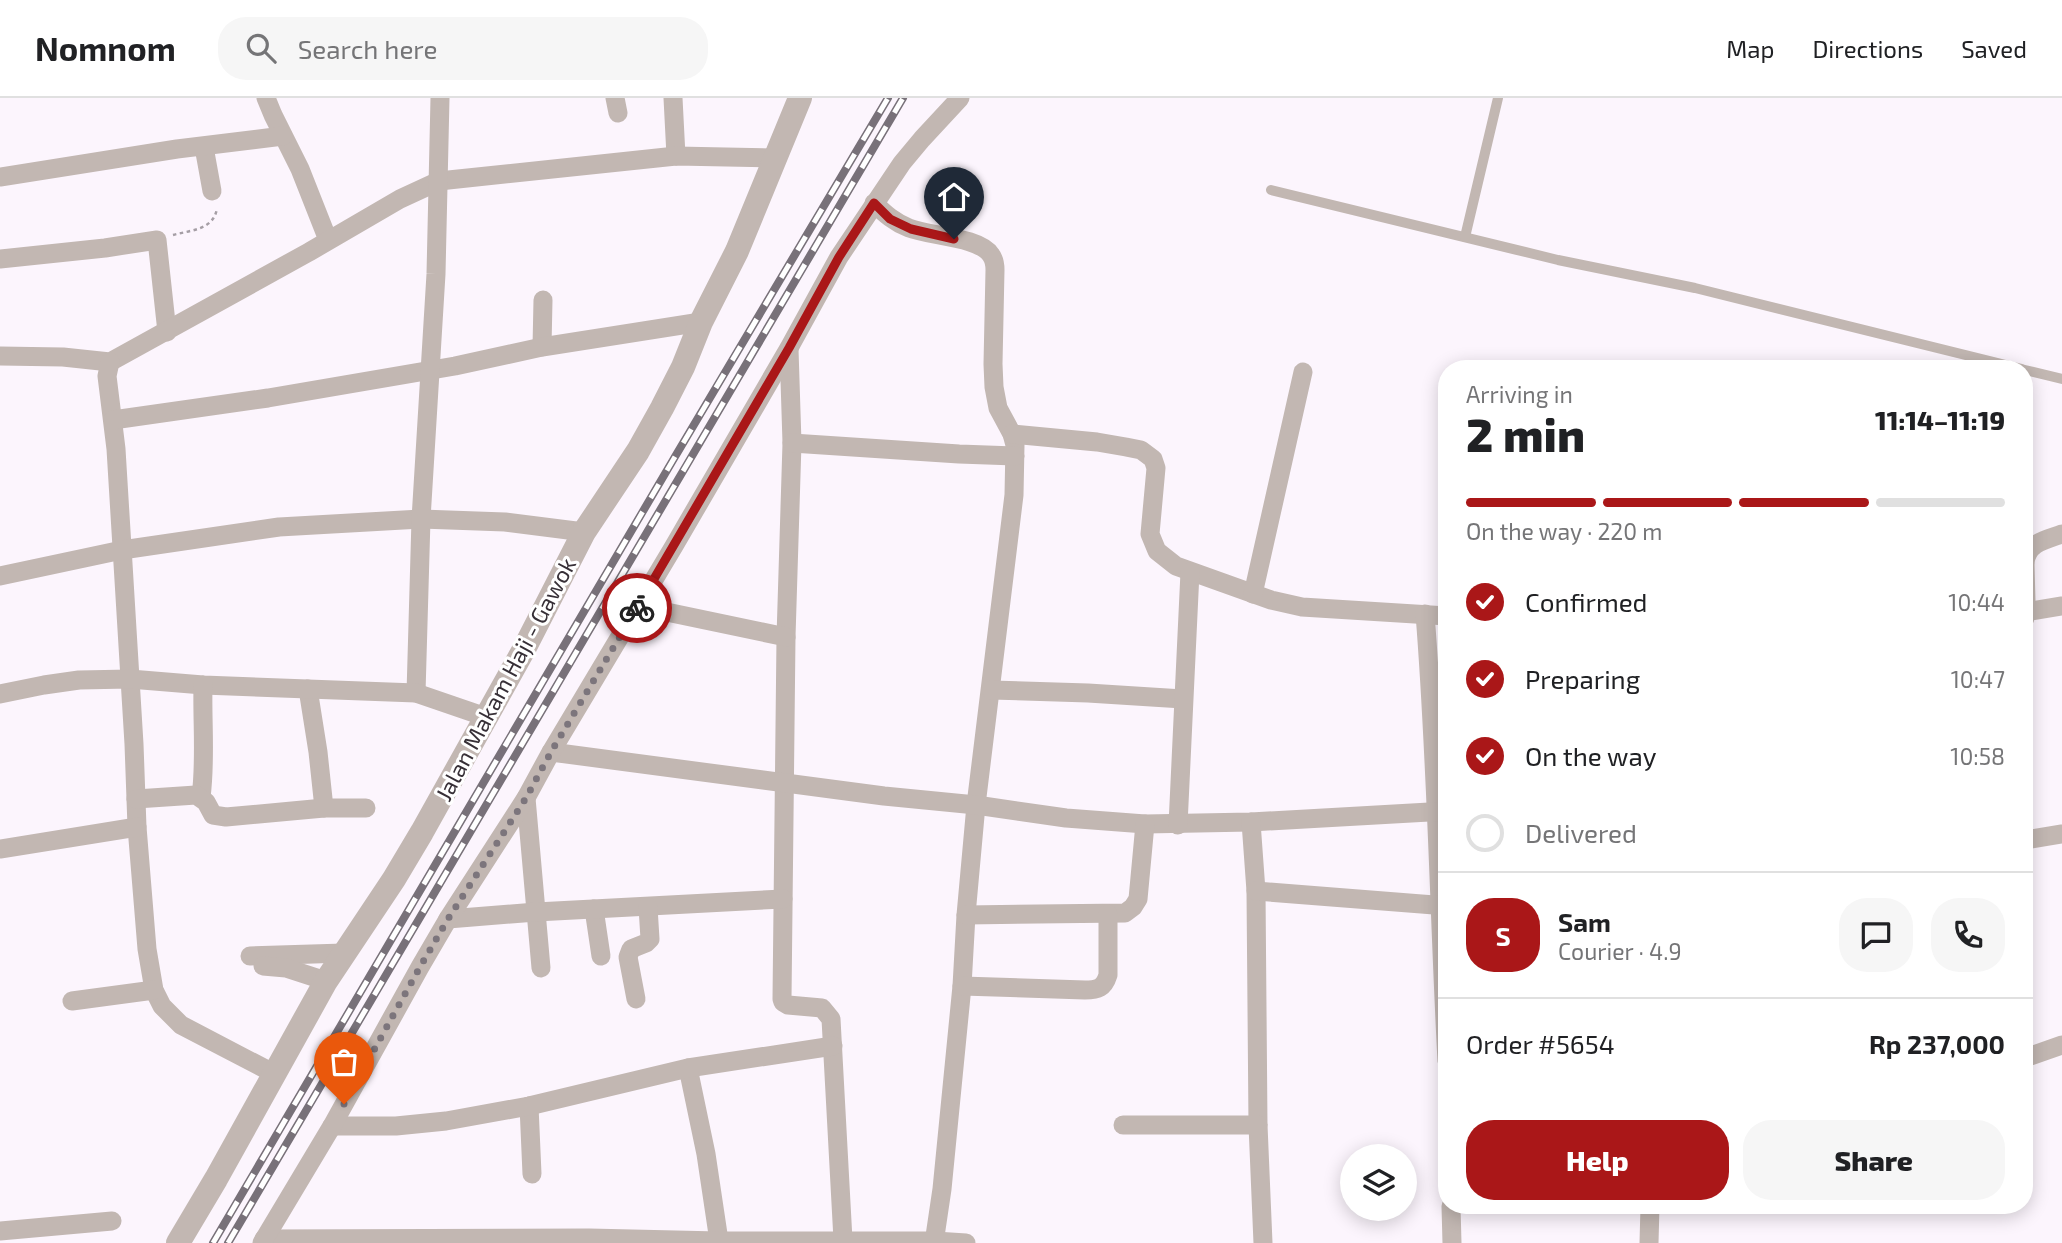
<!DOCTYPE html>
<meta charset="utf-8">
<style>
:root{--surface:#fff;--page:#f6f6f6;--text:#202124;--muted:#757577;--line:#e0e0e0;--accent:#aa1718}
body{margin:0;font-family:"Exo 2",sans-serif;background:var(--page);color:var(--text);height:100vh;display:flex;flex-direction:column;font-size:26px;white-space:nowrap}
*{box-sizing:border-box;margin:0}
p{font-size:23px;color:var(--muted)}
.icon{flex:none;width:38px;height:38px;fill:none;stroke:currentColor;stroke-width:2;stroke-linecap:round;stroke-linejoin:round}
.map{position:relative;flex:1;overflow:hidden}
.drawer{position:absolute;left:1438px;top:262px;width:595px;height:854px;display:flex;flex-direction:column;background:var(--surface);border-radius:28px;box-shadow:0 4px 18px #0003}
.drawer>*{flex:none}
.tools{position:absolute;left:1340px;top:1046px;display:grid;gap:14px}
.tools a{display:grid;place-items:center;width:77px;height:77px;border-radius:50%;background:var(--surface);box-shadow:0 4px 18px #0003;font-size:35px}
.pin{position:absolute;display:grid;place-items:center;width:60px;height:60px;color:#fff;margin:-72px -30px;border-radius:50% 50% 50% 0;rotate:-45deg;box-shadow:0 0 7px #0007}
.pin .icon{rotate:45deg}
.courier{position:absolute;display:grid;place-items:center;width:70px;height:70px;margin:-35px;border:5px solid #aa1718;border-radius:50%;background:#fff;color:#222;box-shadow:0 2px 9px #0007}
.headline em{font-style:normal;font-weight:800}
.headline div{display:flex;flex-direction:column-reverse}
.headline{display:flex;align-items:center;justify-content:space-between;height:119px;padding:0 28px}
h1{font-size:46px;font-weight:800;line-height:52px}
.bar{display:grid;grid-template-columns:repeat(4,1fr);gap:10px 7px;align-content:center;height:84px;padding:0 28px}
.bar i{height:9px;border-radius:5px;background:var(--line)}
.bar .on{background:var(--accent)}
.bar p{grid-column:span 4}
.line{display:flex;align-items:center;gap:18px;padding:0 28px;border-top:2px solid var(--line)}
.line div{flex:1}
.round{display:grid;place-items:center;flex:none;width:74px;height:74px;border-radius:28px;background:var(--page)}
ol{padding:0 28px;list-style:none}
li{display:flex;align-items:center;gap:21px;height:77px}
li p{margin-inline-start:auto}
li .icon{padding:7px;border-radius:50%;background:var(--accent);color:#fff;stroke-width:4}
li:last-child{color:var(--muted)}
li i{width:38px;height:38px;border:4px solid var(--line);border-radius:50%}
.cta{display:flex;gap:14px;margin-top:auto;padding:14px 28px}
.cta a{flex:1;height:80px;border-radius:28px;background:var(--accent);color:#fff;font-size:28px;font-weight:800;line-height:80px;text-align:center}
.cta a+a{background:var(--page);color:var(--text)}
header{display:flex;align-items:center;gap:42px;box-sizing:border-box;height:98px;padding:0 35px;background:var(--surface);border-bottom:2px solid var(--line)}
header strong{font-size:33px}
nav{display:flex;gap:38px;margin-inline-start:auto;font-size:24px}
.search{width:490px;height:63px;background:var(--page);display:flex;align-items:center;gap:18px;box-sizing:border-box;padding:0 24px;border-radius:28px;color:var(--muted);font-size:26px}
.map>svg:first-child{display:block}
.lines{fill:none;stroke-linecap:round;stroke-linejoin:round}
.path{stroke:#a59ea5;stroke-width:2.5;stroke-dasharray:3.5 3.5;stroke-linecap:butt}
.service{stroke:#c2b7b2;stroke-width:10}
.minor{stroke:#c2b7b2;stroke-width:19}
.tertiary{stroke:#c2b7b2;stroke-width:24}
.rail-casing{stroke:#787179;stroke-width:8}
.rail{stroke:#fff;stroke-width:5;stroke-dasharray:16;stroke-linecap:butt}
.done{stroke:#7c757c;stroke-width:7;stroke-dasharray:0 12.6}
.route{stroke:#aa1718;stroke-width:9}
.labels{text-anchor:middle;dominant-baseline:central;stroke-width:6;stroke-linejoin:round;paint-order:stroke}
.street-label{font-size:23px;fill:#373037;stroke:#fff}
</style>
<header>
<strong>Nomnom</strong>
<div class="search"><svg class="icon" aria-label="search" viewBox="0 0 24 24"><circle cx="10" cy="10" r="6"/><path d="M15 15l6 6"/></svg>Search here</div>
<nav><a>Map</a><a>Directions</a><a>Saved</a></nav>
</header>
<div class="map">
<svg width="2062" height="1145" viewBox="0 0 2062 1145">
<rect width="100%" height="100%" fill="#fcf5fd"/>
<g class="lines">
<path class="path" d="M173 137C191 132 214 132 217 110"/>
<g class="service">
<polyline points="1271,92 1558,162 1695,190 2022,271"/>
<polyline points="1465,139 1498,0"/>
<polyline points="2025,272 2062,281"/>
</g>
<g class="minor">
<polyline points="266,0 273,17 300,71 328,142"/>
<polyline points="615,0 618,15"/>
<polyline points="673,0 676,58"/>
<polyline points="204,49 212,93"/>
<polyline points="0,79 177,51 283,38"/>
<path d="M874 105C885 116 894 124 909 130 929 138 980 139 991 157 994 161 995 167 995 172L993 266 994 289 998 310 1012 336 1015 347 1014 397 976 707 966 817 962 888 942 1091 934 1145"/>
<polyline points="0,161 105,150 157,142 167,234"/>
<polyline points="542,249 543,202"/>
<polyline points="789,251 792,345 786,539 782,901 783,904 788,907 822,910 831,921 843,1142"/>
<polyline points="0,258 63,259 110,264 309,154 400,101 439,83 676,58 775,60"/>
<polyline points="110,264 107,278 116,351 134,646 137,729 147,851 154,892 162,908 181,927 275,976"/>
<polyline points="113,322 268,300 455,268 542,249 701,224"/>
<polyline points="1012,336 1097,344 1126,349 1141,352 1153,361 1156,370 1150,436 1157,453 1176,468 1271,502 1302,509 1447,518"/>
<polyline points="792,345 959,356 1015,358"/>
<path d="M2025 464C2028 444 2046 442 2062 436"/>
<polyline points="2025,466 2026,504 2025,520"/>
<polyline points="0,478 122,452 279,429 421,421 505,424 584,434"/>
<polyline points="1253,496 1303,274"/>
<polyline points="638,508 786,539"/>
<polyline points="2025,514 2062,508"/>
<path d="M1425 516C1437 665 1439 814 1447 963"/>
<polyline points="308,591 318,654 324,710"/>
<polyline points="991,592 1088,595 1183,601"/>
<polyline points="416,595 421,421 436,176 440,0"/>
<polyline points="0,596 44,587 79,582 130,581 203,587 416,595 486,619"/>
<polyline points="551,654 884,698 976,707 1066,720 1145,726 1251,724 1447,713"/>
<path d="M201 699C206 662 202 625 203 587"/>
<polyline points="526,700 541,870"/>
<polyline points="136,701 196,697 206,704 213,717 226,719 324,710 366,710"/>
<polyline points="1251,724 1256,793 1258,1027 1263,1145"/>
<polyline points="1178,727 1190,474"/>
<polyline points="2025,742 2062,736"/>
<polyline points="0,751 137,729"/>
<polyline points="1256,793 1447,808"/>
<polyline points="594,811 601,858"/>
<polyline points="966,817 1125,815 1133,809 1138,801 1145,726"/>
<polyline points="448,821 536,814 783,801"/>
<polyline points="250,858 344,855"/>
<polyline points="263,868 286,870 326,883"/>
<path d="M962 888 1085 892C1098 892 1104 890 1108 877V816"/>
<polyline points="636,901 628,859 631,851 646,845 650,841 648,809"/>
<polyline points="72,903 154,892"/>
<polyline points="2025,960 2062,947"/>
<polyline points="688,970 706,1056 719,1143"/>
<polyline points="529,1008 532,1076"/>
<polyline points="1123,1027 1258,1027"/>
<polyline points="332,1028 396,1028 446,1023 529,1008 688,970 833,948"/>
<polyline points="1451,1108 1452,1145"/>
<polyline points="0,1133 112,1123"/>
<polyline points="264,1141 589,1140 719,1143 935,1143 966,1145"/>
<polyline points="262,1145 332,1028 420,869 448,821 526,700 551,654 674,448 789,250 839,159 902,65 922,41 960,0"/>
<polyline points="1649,1145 1650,1108"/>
</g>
<polyline class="tertiary" points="178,1145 216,1081 326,883 394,781 422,734 523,553 584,434 638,353 662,310 683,269 701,224 737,153 800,0"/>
<g class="rail-casing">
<g id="rail">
<polyline points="213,1145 676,357 888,0"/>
<polyline points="228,1145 903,0"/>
</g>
</g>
<use href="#rail" class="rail"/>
</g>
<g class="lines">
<polyline class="done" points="344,1006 420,869 448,821 526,700 551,654 637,510"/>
<polyline class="route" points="637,510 789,250 839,159 874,105 890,121 911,131 954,141"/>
</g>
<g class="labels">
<g class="street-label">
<text transform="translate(505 581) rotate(-62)">Jalan Makam Haji - Gawok</text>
</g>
</g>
</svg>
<div class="tools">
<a><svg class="icon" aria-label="layers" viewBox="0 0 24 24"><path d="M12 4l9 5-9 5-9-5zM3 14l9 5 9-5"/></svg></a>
</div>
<div class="pin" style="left:344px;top:1006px;background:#ea580c"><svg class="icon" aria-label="bag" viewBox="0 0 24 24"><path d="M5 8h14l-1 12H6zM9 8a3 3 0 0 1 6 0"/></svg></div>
<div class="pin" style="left:954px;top:141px;background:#1f2937"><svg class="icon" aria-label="home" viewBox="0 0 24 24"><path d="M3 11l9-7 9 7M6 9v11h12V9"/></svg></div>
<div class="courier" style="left:637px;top:510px"><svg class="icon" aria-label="bike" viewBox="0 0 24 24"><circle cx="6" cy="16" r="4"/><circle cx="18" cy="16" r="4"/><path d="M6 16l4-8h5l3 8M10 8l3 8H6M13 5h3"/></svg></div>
<section class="drawer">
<div class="headline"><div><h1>2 min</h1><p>Arriving in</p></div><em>11:14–11:19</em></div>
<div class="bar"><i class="on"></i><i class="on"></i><i class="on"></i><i></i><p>On the way · 220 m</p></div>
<ol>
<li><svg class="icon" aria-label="check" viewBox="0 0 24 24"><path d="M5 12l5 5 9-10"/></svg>Confirmed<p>10:44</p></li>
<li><svg class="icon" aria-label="check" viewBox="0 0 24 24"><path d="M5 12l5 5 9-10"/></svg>Preparing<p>10:47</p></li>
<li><svg class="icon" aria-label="check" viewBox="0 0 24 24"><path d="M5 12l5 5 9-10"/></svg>On the way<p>10:58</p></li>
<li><i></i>Delivered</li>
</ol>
<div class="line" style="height:126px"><b class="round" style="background:var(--accent);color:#fff">S</b><div><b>Sam</b><p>Courier · 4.9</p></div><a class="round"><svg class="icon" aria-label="chat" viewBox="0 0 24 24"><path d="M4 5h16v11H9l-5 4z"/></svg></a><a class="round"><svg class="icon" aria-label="phone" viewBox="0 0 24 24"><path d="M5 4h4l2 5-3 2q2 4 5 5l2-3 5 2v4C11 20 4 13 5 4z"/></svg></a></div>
<div class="line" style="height:91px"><div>Order #5654</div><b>Rp 237,000</b></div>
<div class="cta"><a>Help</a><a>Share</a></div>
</section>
</div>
